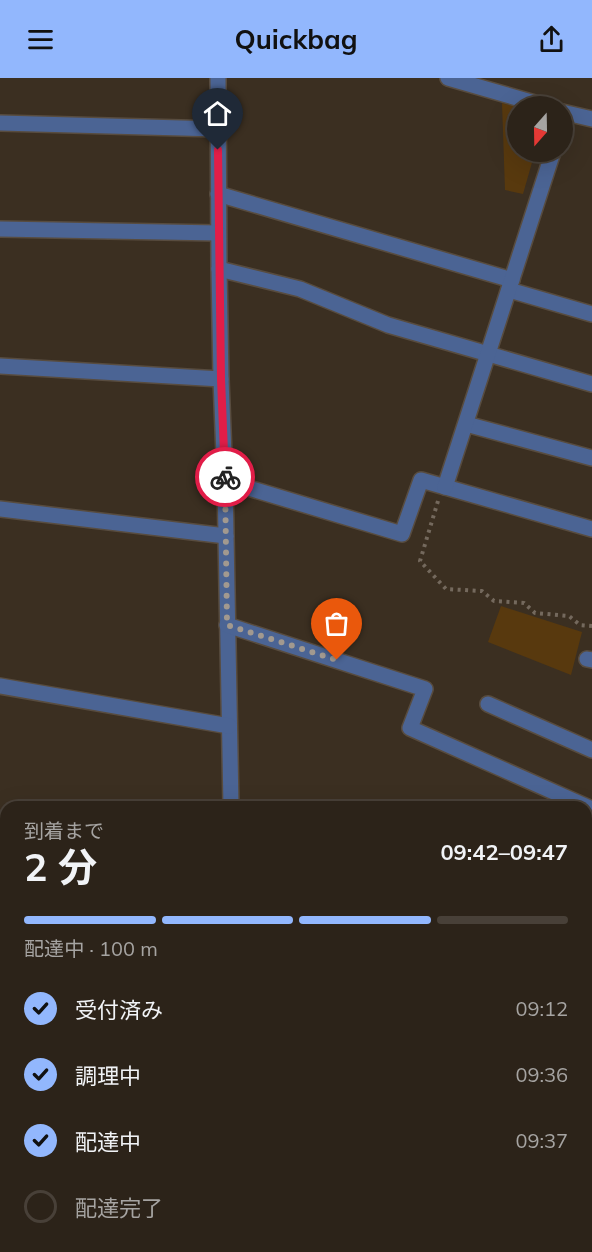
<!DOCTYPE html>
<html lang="ja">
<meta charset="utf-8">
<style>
:root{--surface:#2c2319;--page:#342b22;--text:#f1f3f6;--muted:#a6a4a2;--line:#484038;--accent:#92b7fd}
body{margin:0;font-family:Mulish,"Noto Sans JP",sans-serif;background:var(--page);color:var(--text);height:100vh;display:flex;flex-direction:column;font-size:22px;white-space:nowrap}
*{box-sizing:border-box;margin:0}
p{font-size:20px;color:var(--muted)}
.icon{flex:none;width:33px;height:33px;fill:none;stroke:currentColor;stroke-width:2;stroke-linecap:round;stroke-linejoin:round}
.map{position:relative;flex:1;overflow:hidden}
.sheet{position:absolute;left:0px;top:723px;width:592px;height:452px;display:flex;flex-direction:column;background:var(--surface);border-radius:18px 18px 0 0;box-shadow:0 6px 24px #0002,0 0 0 2px var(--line)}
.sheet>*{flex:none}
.needle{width:39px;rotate:200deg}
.controls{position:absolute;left:507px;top:18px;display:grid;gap:12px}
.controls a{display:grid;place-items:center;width:66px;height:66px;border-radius:50%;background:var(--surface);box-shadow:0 6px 24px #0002,0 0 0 2px var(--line);font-size:30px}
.pin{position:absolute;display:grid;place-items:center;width:51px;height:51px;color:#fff;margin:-62px -26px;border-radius:50% 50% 50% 0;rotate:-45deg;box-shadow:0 0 6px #0007}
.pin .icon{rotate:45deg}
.courier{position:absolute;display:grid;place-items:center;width:60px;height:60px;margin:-30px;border:4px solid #e11d48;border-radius:50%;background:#fff;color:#222;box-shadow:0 2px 8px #0007}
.headline em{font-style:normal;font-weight:700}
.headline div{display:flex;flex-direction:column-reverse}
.headline{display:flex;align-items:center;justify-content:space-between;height:102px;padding:0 24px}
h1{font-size:39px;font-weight:700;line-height:45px}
.bar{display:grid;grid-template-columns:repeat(4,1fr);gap:9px 6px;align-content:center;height:72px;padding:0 24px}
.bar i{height:8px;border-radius:4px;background:var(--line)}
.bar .active{background:var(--accent)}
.bar p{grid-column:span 4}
ol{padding:0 24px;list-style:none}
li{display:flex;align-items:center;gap:18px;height:66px}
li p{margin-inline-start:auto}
li .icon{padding:6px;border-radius:50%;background:var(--accent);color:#111;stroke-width:4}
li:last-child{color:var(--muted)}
li i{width:33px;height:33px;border:3px solid var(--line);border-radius:50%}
header{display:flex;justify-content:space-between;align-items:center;height:78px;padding:0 24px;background:var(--accent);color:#111;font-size:27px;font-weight:700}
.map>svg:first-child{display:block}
.green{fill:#58390e}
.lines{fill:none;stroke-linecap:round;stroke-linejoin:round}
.minor-casing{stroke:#584c3f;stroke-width:18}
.highway-casing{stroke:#584c3f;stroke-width:21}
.path{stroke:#74695d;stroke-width:4;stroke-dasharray:3 4.5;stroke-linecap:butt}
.minor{stroke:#4b6494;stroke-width:15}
.highway{stroke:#85aaf0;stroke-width:18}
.done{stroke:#a2998f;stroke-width:6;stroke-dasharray:0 10.8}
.route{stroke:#e11d48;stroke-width:8}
</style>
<header><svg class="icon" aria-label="menu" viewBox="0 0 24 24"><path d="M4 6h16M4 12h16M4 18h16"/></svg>Quickbag<svg class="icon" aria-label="share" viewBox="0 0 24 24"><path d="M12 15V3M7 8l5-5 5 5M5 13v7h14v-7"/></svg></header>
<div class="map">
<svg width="592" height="1174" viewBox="0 0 592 1174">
<rect width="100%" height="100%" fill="#3b2f21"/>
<g class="green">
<polygon points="502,25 517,29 518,74 535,74 523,116 505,112"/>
<polygon points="501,528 582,554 571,597 488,564"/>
</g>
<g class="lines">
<g class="minor-casing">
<g id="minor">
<polyline points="218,0 219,191 221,301 225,403 231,729"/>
<polyline points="448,0 545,28"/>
<polyline points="562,34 592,41"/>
<polyline points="0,45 218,51"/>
<polyline points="218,116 512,202"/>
<polyline points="0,151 218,155"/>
<polyline points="219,191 300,211 388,247 592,306"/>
<polyline points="509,212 592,236"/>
<polyline points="0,288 221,301"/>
<polyline points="466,346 592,380"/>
<polyline points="225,403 402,456 421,402 592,451"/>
<polyline points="445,409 553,74"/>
<polyline points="0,431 226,458"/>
<polyline points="227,547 425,611 410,650 592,731"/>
<polyline points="587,581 592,582"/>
<polyline points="0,608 229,648"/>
<polyline points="488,626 592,672"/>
<polyline points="0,748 6,748"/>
<polyline points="586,860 592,841"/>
<polyline points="471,1168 483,1174"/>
<polyline points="236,1174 236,1168"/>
</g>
</g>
<g class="highway-casing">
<g id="highway">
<polyline points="586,885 592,883"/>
<polyline points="0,1120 6,1117"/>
</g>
</g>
<polyline class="path" points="438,423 420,483 446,511 482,513 494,523 524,525 535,535 569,538 580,547 592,548"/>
<use href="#minor" class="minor"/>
<use href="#highway" class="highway"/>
</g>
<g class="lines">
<polyline class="done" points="225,399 227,547 337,582"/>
<polyline class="route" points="218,72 221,301 225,399"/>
</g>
</svg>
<div class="controls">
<a><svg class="needle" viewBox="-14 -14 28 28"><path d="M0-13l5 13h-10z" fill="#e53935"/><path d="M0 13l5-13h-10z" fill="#a6a4a2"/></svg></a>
</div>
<div class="pin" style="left:337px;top:582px;background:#ea580c"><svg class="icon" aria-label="bag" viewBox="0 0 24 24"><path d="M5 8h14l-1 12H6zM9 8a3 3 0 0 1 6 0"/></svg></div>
<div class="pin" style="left:218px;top:72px;background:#1f2937"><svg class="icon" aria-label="home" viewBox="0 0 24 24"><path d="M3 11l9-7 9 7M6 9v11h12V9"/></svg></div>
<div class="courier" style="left:225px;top:399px"><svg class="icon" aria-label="bike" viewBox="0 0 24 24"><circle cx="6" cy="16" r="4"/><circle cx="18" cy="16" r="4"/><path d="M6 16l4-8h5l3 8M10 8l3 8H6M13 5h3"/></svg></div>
<section class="sheet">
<div class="headline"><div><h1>2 分</h1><p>到着まで</p></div><em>09:42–09:47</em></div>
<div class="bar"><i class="active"></i><i class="active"></i><i class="active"></i><i></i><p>配達中 · 100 m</p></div>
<ol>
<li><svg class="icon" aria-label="check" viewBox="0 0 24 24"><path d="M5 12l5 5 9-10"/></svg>受付済み<p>09:12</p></li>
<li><svg class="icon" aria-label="check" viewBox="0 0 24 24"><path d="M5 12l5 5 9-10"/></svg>調理中<p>09:36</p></li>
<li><svg class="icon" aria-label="check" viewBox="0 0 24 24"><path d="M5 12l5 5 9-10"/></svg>配達中<p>09:37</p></li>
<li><i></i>配達完了</li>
</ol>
</section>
</div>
